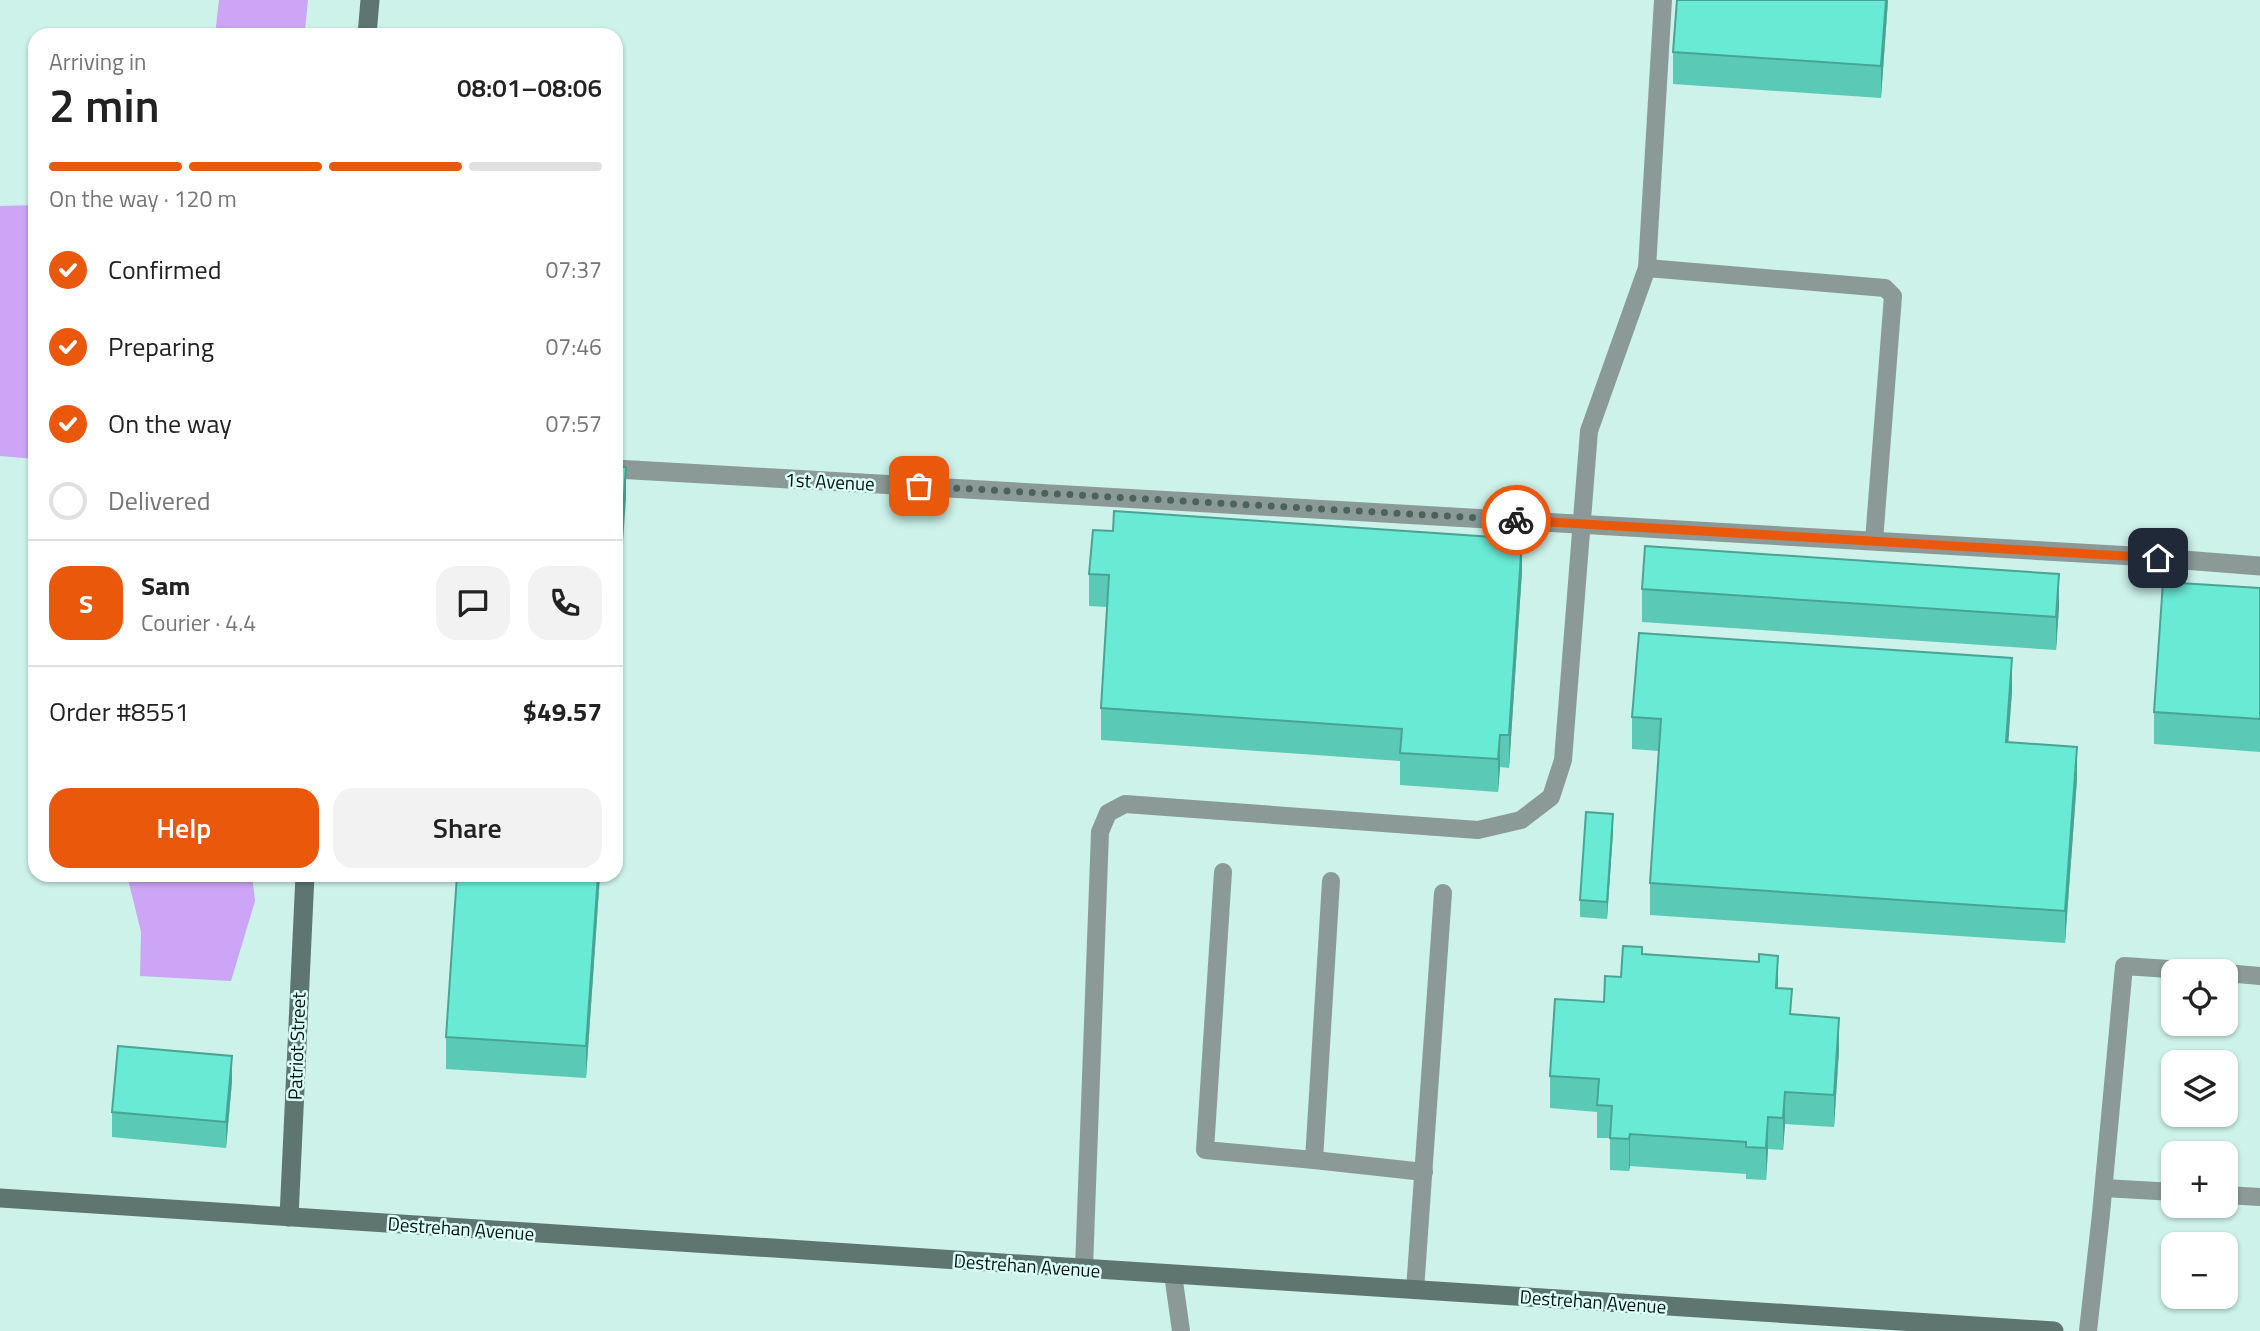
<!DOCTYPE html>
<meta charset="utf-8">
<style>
:root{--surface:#fff;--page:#f2f2f2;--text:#222;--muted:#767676;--line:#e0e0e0;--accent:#ea580c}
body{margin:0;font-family:"Titillium Web",sans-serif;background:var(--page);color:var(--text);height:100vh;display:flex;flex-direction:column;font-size:26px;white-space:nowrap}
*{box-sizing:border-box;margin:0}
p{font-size:23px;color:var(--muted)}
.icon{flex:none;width:38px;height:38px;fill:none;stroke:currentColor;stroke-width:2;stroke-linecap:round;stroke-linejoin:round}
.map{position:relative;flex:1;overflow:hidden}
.details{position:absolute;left:28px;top:28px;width:595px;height:854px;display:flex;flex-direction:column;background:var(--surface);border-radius:21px;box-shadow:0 2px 5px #0004}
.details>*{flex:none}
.fabs{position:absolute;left:2161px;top:959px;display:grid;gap:14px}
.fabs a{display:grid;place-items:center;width:77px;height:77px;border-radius:14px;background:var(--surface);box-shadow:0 2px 5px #0004;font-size:35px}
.pin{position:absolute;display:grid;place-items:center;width:60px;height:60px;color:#fff;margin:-30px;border-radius:14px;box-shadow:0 4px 10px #0006}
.courier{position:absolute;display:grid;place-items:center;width:70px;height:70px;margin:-35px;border:5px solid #ea580c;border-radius:50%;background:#fff;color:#222;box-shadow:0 2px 9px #0007}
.head em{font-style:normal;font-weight:600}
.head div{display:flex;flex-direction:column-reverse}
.head{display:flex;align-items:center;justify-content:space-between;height:119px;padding:0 21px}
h1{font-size:46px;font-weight:600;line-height:52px}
.bar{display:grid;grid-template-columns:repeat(4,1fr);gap:10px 7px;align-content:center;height:84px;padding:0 21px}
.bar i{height:9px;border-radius:5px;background:var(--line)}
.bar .selected{background:var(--accent)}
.bar p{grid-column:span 4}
.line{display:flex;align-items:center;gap:18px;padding:0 21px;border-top:2px solid var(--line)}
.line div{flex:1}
.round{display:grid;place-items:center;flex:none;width:74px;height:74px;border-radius:21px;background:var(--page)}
ol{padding:0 21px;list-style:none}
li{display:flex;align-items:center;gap:21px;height:77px}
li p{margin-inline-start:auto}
li .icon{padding:7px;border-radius:50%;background:var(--accent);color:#fff;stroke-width:4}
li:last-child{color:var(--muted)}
li i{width:38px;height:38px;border:4px solid var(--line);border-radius:50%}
.cta{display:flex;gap:14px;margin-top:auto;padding:14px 21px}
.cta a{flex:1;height:80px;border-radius:21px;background:var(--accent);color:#fff;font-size:28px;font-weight:600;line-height:80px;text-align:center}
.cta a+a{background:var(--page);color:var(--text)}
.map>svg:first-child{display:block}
.water{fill:#cca5f6}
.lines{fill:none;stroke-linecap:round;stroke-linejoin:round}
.service{stroke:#8b9a97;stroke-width:18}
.minor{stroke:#8b9a97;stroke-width:19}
.secondary{stroke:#5e7570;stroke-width:19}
.wall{fill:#5ac9b6}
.shaded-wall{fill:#4aa494}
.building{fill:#69ead4;stroke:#4aa494;stroke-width:2}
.done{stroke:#4c625d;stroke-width:7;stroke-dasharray:0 12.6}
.route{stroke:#ea580c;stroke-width:9}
.labels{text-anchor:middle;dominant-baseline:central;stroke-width:5;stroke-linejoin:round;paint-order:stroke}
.street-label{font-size:19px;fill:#071411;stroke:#d9fff6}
</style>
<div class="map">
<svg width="2260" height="1331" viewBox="0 0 2260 1331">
<rect width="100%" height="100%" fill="#ccf2e9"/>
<g class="water">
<polygon points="219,0 308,0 305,30 310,35 215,35"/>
<polygon points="35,205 35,459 0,456 0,206"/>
<polygon points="127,875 252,875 255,901 231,981 140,976 141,932"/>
</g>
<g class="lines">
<g class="service">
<polyline points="1647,268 1885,288 1893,296 1874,541"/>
<polyline points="1223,872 1205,1150 1314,1160"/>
<polyline points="1331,881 1314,1160 1424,1172"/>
<polyline points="2226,973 2260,976"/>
<polyline points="2104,1188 2174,1192"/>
<polyline points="2226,1195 2260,1197"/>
<polyline points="1084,1268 1100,832 1108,813 1125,804 1478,830 1521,820 1551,797 1563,760 1589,431 1647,268 1663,0"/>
<polyline points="1173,1274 1181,1331"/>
<polyline points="1415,1290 1443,893"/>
<polyline points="2088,1331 2101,1214 2124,966 2199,971"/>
</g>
<polyline class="minor" points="616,469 2133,556 2260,566"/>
<g class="secondary">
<polyline points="367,35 370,0"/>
<polyline points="0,1198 2054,1331"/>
<polyline points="289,1217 305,875"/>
</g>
</g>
<g class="wall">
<polygon points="1677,0 1888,0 1881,98 1673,84 1673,52"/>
<polygon points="1522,571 1509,768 1500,767 1498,792 1400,785 1400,761 1101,740 1101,708 1107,607 1089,606 1089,574"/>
<polygon points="2260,588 2260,752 2154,744 2154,712"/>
<polygon points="1642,589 2059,607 2056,650 1642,622"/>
<polygon points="2012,691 2008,742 2077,779 2065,943 1650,915 1650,883 1659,751 1632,749 1632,717"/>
<polygon points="1613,832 1607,919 1580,917 1580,900"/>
<polygon points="600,875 586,1078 446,1069 446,1037"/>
<polygon points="1642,954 1778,988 1792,1015 1839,1050 1834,1127 1785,1124 1783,1150 1768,1149 1766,1180 1746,1179 1746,1174 1630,1166 1629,1171 1610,1170 1610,1138 1597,1138 1597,1112 1550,1108 1550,1076 1621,977"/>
<polygon points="232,1081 226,1148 112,1137 112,1112"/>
</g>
<g class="shaded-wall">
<polygon points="1886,0 1888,0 1881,98 1881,66"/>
<polygon points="626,467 626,499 616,641 616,608"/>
<polygon points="1522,539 1522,571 1509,768 1509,735"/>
<polygon points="2059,574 2059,607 2056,650 2056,617"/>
<polygon points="2012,658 2012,691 2006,775 2006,742"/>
<polygon points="1500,735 1500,767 1498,792 1498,759"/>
<polygon points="2077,747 2077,779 2065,943 2065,911"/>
<polygon points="1613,814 1613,832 1607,919 1607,902"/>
<polygon points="598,875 600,875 586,1078 586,1046"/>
<polygon points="1778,956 1778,988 1776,988"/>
<polygon points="1839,1018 1839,1050 1834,1127 1834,1095"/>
<polygon points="232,1056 232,1081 226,1148 226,1122"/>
<polygon points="1785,1092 1785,1124 1783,1150 1783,1118"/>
<polygon points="1768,1117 1768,1149 1766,1180 1766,1148"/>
<polygon points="1630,1134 1630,1166 1629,1171 1629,1139"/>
</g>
<g class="building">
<polygon points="1677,0 1886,0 1881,66 1673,52"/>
<polygon points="616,467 626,467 616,608"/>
<polygon points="1114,511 1522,539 1509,735 1500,735 1498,759 1400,753 1402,729 1101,708 1109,575 1089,574 1093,530 1113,531"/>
<polygon points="1645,546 2059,574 2056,617 1642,589"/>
<polygon points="2163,582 2260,588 2260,719 2154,712"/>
<polygon points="1639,633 2012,658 2006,742 2077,747 2065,911 1650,883 1661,719 1632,717"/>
<polygon points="1586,812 1613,814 1607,902 1580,900"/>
<polygon points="457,875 598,875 586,1046 446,1037"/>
<polygon points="1623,946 1642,947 1642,954 1759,962 1759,954 1778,956 1776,988 1792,989 1790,1014 1839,1018 1834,1095 1785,1092 1783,1118 1768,1117 1766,1148 1746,1147 1746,1142 1630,1134 1629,1139 1610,1138 1612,1106 1597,1105 1599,1079 1550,1076 1555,999 1604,1002 1605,976 1621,977"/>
<polygon points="118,1046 232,1056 226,1122 112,1112"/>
</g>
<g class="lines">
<polyline class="done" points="919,486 1516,520"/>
<polyline class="route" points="1516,520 2158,558"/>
</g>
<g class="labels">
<g class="street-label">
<text transform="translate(830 481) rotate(3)">1st Avenue</text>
<text transform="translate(296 1046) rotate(-88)">Patriot Street</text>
<text transform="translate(461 1228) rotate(4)">Destrehan Avenue</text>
<text transform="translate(1027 1265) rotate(4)">Destrehan Avenue</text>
<text transform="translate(1593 1301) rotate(4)">Destrehan Avenue</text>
</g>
</g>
</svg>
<div class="fabs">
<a><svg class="icon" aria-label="locate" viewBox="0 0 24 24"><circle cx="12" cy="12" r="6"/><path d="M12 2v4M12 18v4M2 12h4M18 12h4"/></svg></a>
<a><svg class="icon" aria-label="layers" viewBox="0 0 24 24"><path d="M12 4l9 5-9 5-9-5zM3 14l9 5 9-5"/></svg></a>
<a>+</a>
<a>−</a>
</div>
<div class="pin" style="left:919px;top:486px;background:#ea580c"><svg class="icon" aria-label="bag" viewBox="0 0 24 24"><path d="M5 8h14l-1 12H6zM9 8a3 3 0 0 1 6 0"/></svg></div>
<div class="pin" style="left:2158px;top:558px;background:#1f2937"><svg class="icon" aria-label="home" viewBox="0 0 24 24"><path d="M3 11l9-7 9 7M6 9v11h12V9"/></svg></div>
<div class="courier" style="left:1516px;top:520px"><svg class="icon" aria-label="bike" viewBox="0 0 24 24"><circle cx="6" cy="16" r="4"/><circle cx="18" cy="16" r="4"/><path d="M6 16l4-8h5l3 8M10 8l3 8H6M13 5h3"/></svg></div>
<section class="details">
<div class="head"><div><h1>2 min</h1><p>Arriving in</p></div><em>08:01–08:06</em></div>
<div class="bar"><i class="selected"></i><i class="selected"></i><i class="selected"></i><i></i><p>On the way · 120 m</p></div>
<ol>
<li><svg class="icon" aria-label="check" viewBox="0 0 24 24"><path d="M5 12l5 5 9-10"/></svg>Confirmed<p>07:37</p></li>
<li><svg class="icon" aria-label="check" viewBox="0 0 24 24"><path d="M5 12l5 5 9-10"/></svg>Preparing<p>07:46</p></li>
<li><svg class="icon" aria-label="check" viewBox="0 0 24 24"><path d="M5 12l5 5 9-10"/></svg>On the way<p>07:57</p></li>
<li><i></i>Delivered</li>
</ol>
<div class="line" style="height:126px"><b class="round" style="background:var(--accent);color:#fff">S</b><div><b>Sam</b><p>Courier · 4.4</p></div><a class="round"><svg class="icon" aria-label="chat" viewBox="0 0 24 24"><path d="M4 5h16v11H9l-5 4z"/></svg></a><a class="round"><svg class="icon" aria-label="phone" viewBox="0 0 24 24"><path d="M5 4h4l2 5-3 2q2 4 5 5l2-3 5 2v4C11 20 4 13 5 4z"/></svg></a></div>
<div class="line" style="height:91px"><div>Order #8551</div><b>$49.57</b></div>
<div class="cta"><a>Help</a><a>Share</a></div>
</section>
</div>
